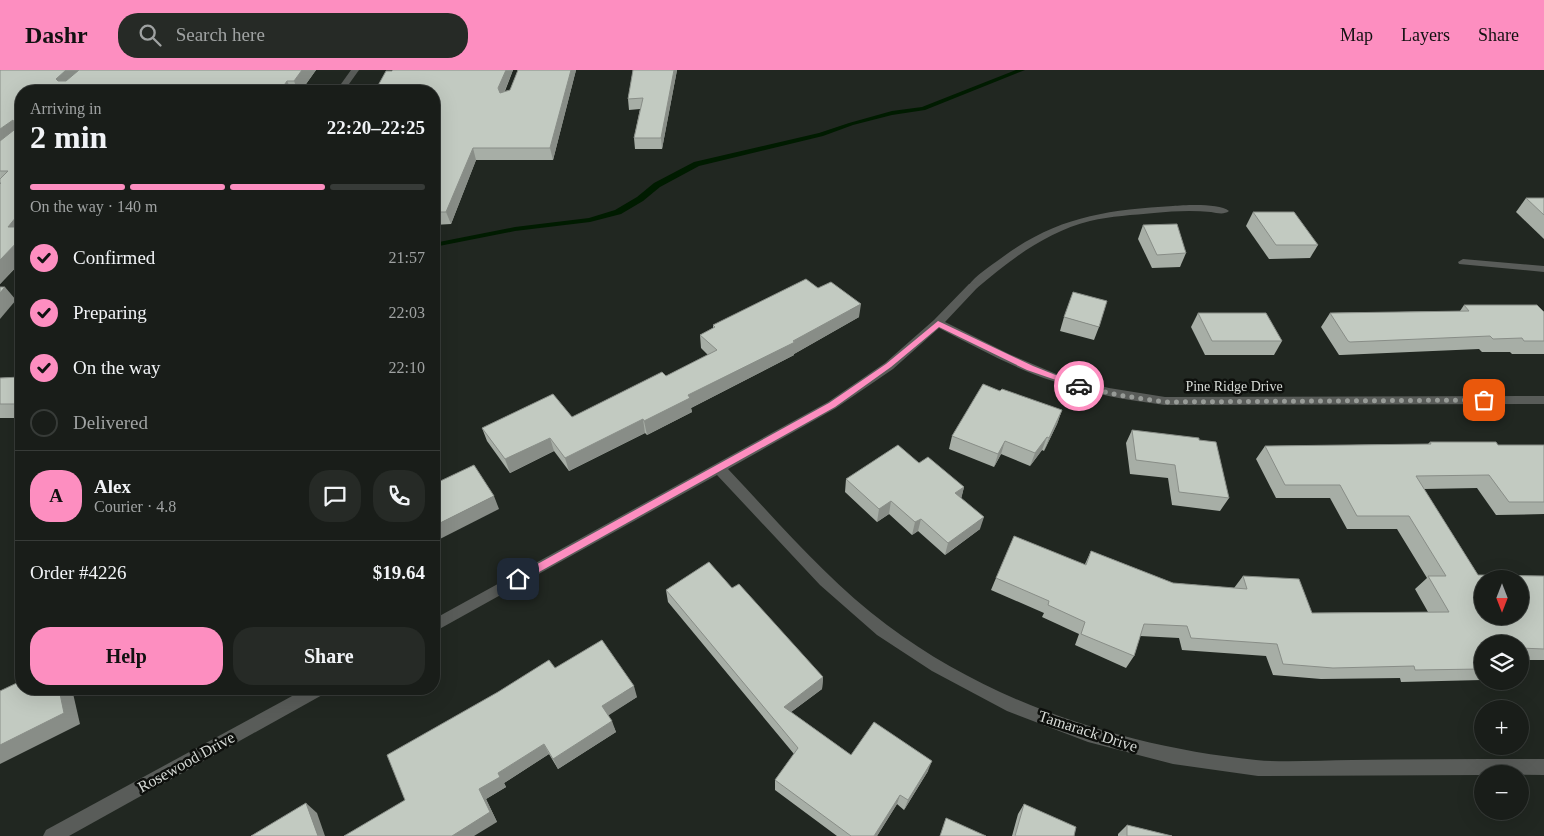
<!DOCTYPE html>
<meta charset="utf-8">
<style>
:root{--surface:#191d19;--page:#262a26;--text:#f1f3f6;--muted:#9fa2a2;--line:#373b38;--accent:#fd8ec0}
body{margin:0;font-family:Georgia,serif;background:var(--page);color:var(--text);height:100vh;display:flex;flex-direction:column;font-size:19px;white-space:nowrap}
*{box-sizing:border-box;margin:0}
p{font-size:16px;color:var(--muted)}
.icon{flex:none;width:28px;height:28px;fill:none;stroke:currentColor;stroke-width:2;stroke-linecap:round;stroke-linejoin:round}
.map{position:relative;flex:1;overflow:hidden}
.panel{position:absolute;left:15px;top:15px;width:425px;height:610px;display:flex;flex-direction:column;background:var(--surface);border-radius:20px;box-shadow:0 5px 20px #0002,0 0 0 1px var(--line)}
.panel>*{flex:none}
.needle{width:32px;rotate:180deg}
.buttons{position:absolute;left:1474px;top:500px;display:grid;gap:10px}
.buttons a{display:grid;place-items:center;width:55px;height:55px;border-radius:50%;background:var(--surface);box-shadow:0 5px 20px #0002,0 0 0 1px var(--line);font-size:25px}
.pin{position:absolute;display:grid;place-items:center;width:42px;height:42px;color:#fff;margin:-21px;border-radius:10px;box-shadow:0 2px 8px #0006}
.courier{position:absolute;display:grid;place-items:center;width:50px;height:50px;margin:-25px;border:4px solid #fd8ec0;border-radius:50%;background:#fff;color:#222;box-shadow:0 1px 6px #0007}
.head em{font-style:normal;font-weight:800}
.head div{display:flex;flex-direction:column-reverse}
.head{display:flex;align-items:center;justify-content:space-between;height:85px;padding:0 15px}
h1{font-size:32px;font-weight:800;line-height:38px}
.bar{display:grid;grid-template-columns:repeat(4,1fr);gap:8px 5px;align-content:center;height:60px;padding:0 15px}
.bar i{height:6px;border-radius:4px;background:var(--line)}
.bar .selected{background:var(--accent)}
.bar p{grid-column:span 4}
.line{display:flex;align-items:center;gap:12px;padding:0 15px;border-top:1px solid var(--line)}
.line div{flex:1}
.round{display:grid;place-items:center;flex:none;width:52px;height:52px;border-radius:20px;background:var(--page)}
ol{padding:0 15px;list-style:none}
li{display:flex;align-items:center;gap:15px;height:55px}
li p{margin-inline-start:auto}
li .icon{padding:5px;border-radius:50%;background:var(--accent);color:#111;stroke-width:4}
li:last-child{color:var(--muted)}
li i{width:28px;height:28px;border:2px solid var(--line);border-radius:50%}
.primary-button{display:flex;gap:10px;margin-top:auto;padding:10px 15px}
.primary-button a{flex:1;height:58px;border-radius:20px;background:var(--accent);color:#111;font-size:20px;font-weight:800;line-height:58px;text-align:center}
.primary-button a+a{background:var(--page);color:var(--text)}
header{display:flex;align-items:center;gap:30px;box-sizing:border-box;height:70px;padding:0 25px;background:var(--accent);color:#111}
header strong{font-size:24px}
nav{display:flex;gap:28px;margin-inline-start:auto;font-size:18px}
.search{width:350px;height:45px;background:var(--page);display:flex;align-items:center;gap:12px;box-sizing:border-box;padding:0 18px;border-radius:20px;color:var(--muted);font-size:19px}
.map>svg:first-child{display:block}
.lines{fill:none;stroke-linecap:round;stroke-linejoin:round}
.stream{fill:#001b00;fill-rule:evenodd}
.lane{fill:#595c59;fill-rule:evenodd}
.street{fill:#595c59;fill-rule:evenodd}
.wall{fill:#a7aea6}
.shaded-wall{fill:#888d87}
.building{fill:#c2cac1;stroke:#888d87;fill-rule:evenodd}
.route{fill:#fd8ec0}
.done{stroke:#979b97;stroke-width:5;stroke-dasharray:0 9}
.labels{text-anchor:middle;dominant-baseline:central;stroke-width:5;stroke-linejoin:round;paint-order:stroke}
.street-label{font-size:14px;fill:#d6dad6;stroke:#0d0f0c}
.near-street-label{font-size:16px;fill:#d6dad6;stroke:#0d0f0c}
</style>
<header>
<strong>Dashr</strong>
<div class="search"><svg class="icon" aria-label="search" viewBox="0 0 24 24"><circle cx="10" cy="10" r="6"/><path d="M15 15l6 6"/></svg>Search here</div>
<nav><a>Map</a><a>Layers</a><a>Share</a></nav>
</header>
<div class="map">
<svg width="1544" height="766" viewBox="0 0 1544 766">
<rect width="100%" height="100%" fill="#212721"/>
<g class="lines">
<polygon class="stream" points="1016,0 1025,0 925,40 892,45 853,55 823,66 699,96 660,117 643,131 621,144 590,152 515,161 434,177 434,173 515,157 589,148 615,140 637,127 654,113 694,92 819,63 849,53 892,41 922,37"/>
<g class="lane">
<path d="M1173 136C1186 135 1219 133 1229 141 1224 145 1217 143 1211 142 1192 140 1173 141 1154 143 1133 145 1111 146 1090 151 1046 162 1010 190 977 218L973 219 968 216C976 205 989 197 1000 189 1056 147 1105 140 1173 136Z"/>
<polygon points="1463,189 1544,196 1544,202 1459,194 1458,192"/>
</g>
<g class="street">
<polygon points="351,0 359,0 344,21 336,21"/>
<path d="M973 213 977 214 978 216 977 218 945 252 1009 284 1061 306 1109 318 1165 327 1544 326V334L1165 335C1127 330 1090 324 1053 311 1013 298 976 277 939 258L893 299 836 338 728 399C779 453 828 511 887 555 992 634 1127 677 1256 690 1288 693 1321 690 1352 690 1416 689 1480 689 1544 689V705L1482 704V705L1258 706 1173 694 1088 672 1007 641 932 601 877 565 820 515 717 405 434 562V549L828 332 885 293 934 250 969 214Z"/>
<polygon points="305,619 327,619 324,624 69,766 43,766 46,760"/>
</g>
</g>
<g class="wall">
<polygon points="0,0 316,0 301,21 21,21 21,192 0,214"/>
<polygon points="393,0 513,0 505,21 510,20 518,0 576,0 553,90 476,90 451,154 434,155 434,21 392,1"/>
<polygon points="633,0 677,0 662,79 635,79 634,68 640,39 629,40 628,29"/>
<polygon points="1526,128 1544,128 1544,169 1516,142"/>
<polygon points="1253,142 1318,175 1310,188 1269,189 1246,156"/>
<polygon points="1143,155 1186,183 1180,197 1152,198 1138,169"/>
<polygon points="818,218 859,247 794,284 794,285 691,338 692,342 647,365 645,363 569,401 554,381 510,403 487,371 482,358 572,347 666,306 708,285 701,278 700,265 713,258 713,255"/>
<polygon points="1464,235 1544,242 1544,284 1512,284 1510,282 1482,282 1479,279 1341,285 1339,285 1321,257 1330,243 1460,241"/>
<polygon points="1198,243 1282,271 1274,285 1205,285 1191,257"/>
<polygon points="1064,247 1099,257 1094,270 1060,261"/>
<polygon points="21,307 21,348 0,348 0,308"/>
<polygon points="1000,321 1062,340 1057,354 1044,381 1042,380 1030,396 1001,384 994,397 949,379 952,366"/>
<polygon points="1132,360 1199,370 1229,428 1220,441 1172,435 1168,408 1130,404 1126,373"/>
<polygon points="1430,372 1498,375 1544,375 1544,444 1496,445 1477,418 1424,419 1478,505 1544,506 1544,590 1520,590 1520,574 1482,574 1482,610 1401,612 1400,608 1321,609 1273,605 1266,586 1182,580 1179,568 1140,566 1134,586 1126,598 1075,575 1079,564 1042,547 1044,543 991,520 996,508 1085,494 1091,481 1173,513 1234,518 1243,506 1312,543 1428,542 1415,519 1427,508 1397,459 1347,459 1330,428 1276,428 1256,389 1265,376 1428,374"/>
<polygon points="919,393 964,417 961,428 980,459 945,485 918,461 912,465 889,444 877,452 845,422 846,409"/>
<polygon points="732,518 823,607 822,619 791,642 851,685 928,701 904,740 897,734 877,766 837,766 775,720 775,710 794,684 668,532 666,520"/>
<polygon points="555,598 637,627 608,645 616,662 558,699 549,684 504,713 506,717 486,729 497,752 405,730"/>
<polygon points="1024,734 1074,766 1012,766 1018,744"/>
<polygon points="1127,755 1172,766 1118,766 1118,764"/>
</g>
<g class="shaded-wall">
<polygon points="66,0 85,0 64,21 56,9"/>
<polygon points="302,0 316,0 301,21 298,21 294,11"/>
<polygon points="506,0 513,0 501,30 498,18"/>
<polygon points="571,0 576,0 553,90 550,78"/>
<polygon points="674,0 677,0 662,79 661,68"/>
<polygon points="287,11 292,21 280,21"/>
<polygon points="13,50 21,62 0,79 0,59"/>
<polygon points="473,78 476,90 451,154 446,142"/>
<polygon points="21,141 21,166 8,157"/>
<polygon points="21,168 21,192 0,214 0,190"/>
<polygon points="5,217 16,230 0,249 0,223"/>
<polygon points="861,234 859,247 794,284 794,285 691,338 692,342 647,365 644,351 688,325 793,271"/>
<polygon points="1062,340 1057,354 1044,381 1049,368"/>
<polygon points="643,349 645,363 569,401 565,388"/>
<polygon points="1047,367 1042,380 1030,396 1035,383"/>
<polygon points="550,368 554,381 510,403 505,389"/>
<polygon points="1005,371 1001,384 994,397 998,384"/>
<polygon points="964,417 961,430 955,423"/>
<polygon points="494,426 499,439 434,472 434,456"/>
<polygon points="891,431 889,444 877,452 879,439"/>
<polygon points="984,447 980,459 945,485 948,473"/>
<polygon points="921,449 918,461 912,465 915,452"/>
<polygon points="823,607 822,619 783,648 784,637"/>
<polygon points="634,616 637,627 606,647 602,636"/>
<polygon points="59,619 72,619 80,654 0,694 0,675"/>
<polygon points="129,619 139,619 133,622"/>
<polygon points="612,651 616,662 558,699 553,689"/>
<polygon points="544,674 549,684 504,713 506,717 486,729 497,752 474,766 452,766 479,719 498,703"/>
<polygon points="932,691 928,701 904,740 908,730"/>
<polygon points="900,725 897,734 877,766 874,766"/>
<polygon points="306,733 317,743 325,766 318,766"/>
</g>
<g class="building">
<polygon points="0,0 66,0 56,9 58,11 66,11 79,0 302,0 294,11 287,11 280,21 21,21 21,141 8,157 21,157 21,168 0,190 0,114 1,113 0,113 0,109 8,101 0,101 0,71 14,60 14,52 13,50 0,59"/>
<polygon points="393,0 506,0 498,18 500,23 510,20 518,0 571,0 550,78 473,78 446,142 434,142 434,21 375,21 386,1 392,1"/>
<polygon points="633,0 674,0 661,68 634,68 643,28 628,29"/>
<polygon points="1526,128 1544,128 1544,145"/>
<polygon points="1253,142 1294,142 1318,175 1276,175"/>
<polygon points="1177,154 1186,183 1157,185 1143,155"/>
<polygon points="806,209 818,218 831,212 861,234 793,271 795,272 688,325 690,328 644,351 643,349 565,388 550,368 505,389 482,358 553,324 572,347 662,302 666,306 717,280 700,265 715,257 713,255"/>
<polygon points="0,217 5,217 0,223"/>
<polygon points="1073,222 1107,231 1099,257 1064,247"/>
<polygon points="1464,235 1537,235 1544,242 1544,271 1524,271 1522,268 1493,269 1490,266 1350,272 1348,271 1330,243 1469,241"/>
<polygon points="1198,243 1266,243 1282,271 1212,271"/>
<polygon points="21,307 21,334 0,334 0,308"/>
<polygon points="983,314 1000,321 1002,319 1062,340 1049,368 1047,367 1035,383 1005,371 998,384 952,366"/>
<polygon points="1132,360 1199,368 1199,370 1216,372 1229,428 1179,422 1175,395 1136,390"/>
<path d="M1430 372H1496L1498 375H1544V432H1509L1489 405 1416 406 1478 505 1544 506V579L1520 578V574H1482V599L1415 600 1414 596 1333 598 1283 594 1277 574 1191 568 1187 556 1144 554 1134 586 1081 564 1085 552 1048 535 1049 531 996 508 1014 466 1086 495 1091 481 1173 513 1247 519 1243 506 1299 509 1312 543 1449 542 1428 506H1446L1409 446H1357L1340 415H1285L1265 376 1431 374ZM1482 509H1520V546H1482Z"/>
<polygon points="898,375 919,393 928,387 964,417 955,423 984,447 948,473 921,449 915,452 891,431 879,439 846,409"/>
<polygon points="474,395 494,426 434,456 434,414"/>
<polygon points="709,492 732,518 739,514 823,607 784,637 851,685 874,652 932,691 908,730 900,725 874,766 851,766 775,710 798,678 666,520"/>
<polygon points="602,570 634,616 602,636 612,651 553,689 544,674 498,703 500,707 479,719 490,742 452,766 344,766 405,730 387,685 498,622 549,590 555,598"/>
<polygon points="21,611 21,619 59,619 64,643 0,675 0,621"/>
<polygon points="306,733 318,766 251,766"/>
<polygon points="1024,734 1076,757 1074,766 1015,766"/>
<polygon points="946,748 986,766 940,766"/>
<polygon points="1127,755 1172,766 1127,766"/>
</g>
<polygon class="route" points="938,251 1033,296 1083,316 1079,318 1027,300 939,257 891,297 835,337 521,512 514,512 514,507 829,333 886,294"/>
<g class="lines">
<polyline class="done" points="1079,316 1118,325 1165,332 1484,330"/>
</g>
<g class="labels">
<g class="street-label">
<text x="1234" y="316">Pine Ridge Drive</text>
</g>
<g class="near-street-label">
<text transform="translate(1088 661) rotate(18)">Tamarack Drive</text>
<text transform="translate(186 692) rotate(-29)">Rosewood Drive</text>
</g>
</g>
</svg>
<div class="buttons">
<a><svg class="needle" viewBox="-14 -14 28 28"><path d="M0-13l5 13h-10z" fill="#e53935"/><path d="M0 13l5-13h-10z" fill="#9fa2a2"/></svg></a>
<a><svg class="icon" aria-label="layers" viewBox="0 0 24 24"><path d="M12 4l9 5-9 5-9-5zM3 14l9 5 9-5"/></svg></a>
<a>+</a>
<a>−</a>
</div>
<div class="pin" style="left:1484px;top:330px;background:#ea580c"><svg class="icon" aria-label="bag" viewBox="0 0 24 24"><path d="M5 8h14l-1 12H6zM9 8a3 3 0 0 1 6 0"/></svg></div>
<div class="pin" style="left:518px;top:509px;background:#1f2937"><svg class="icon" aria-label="home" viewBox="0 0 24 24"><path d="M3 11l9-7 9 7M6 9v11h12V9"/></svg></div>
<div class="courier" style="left:1079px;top:316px"><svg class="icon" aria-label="car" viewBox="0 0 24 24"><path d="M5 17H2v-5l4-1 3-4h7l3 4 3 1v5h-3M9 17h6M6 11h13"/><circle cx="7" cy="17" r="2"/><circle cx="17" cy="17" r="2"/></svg></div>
<section class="panel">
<div class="head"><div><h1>2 min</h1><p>Arriving in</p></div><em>22:20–22:25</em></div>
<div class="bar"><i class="selected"></i><i class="selected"></i><i class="selected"></i><i></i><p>On the way · 140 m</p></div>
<ol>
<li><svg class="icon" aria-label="check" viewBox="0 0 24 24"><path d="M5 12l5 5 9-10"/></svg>Confirmed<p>21:57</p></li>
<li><svg class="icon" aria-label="check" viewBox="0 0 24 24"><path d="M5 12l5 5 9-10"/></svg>Preparing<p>22:03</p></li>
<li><svg class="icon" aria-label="check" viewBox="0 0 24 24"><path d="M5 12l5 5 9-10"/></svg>On the way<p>22:10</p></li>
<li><i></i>Delivered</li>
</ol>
<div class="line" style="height:90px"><b class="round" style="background:var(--accent);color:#111">A</b><div><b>Alex</b><p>Courier · 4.8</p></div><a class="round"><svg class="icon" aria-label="chat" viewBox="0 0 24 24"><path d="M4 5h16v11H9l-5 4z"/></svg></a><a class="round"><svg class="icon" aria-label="phone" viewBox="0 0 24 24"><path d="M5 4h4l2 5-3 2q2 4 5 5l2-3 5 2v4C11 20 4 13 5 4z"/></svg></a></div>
<div class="line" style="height:65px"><div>Order #4226</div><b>$19.64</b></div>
<div class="primary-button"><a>Help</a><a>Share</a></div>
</section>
</div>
